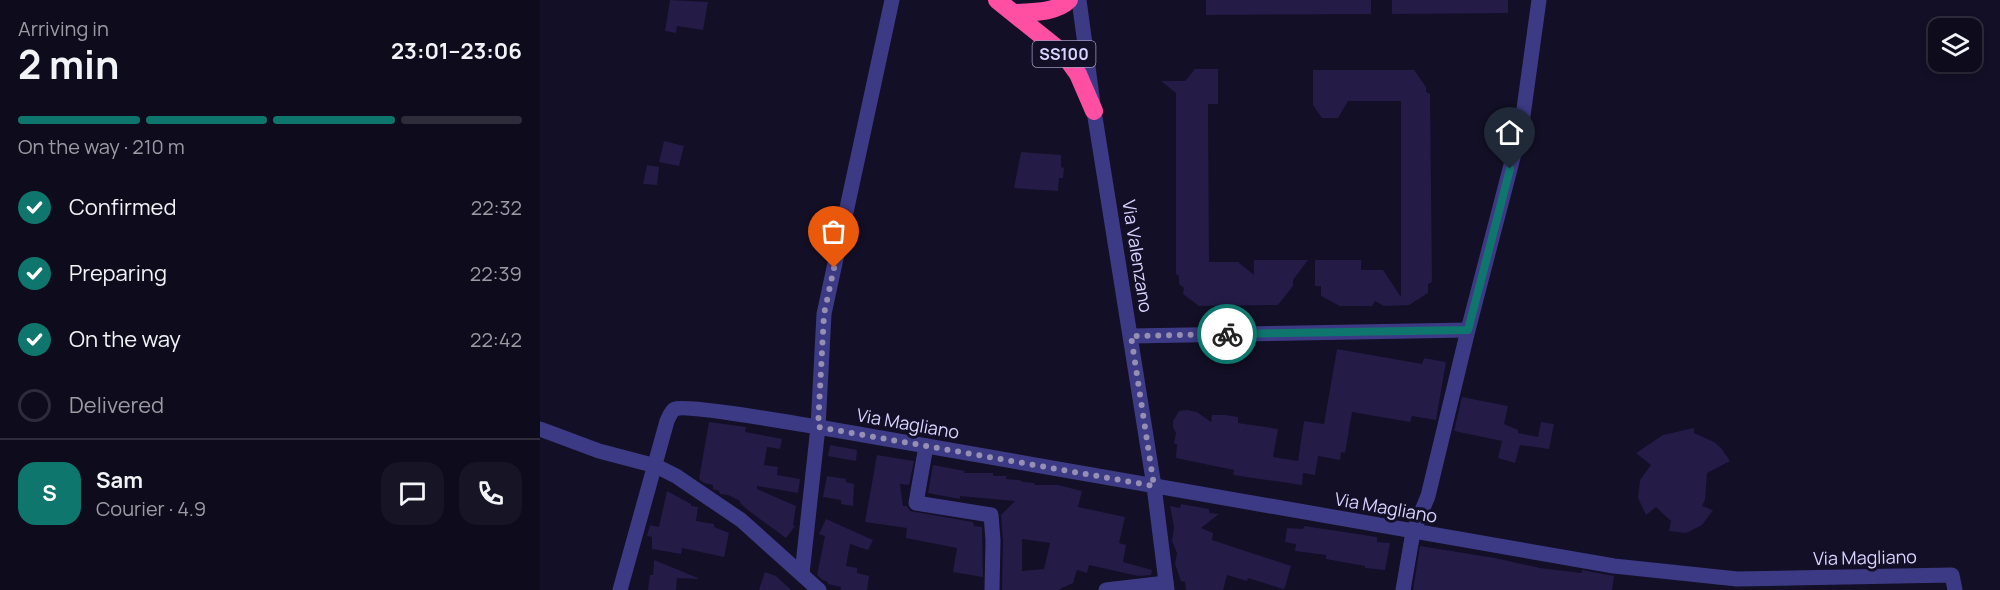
<!DOCTYPE html>
<meta charset="utf-8">
<style>
:root{--surface:#0e0b1c;--page:#171425;--text:#f1f3f6;--muted:#9b9ba3;--line:#2e2b3b;--accent:#0f766e}
body{margin:0;font-family:Manrope,sans-serif;background:var(--page);color:var(--text);height:100vh;display:flex;flex-direction:column;font-size:22px;white-space:nowrap}
*{box-sizing:border-box;margin:0}
p{font-size:20px;color:var(--muted)}
.icon{flex:none;width:33px;height:33px;fill:none;stroke:currentColor;stroke-width:2;stroke-linecap:round;stroke-linejoin:round}
.map{position:relative;flex:1;overflow:hidden}
.details{display:flex;flex-direction:column;background:var(--surface);width:540px}
.details>*{flex:none}
.fabs{position:absolute;left:1388px;top:18px;display:grid;gap:12px}
.fabs a{display:grid;place-items:center;width:54px;height:54px;border-radius:12px;background:var(--surface);box-shadow:0 3px 9px #0003,0 0 0 2px var(--line);font-size:30px}
.pin{position:absolute;display:grid;place-items:center;width:51px;height:51px;color:#fff;margin:-62px -26px;border-radius:50% 50% 50% 0;rotate:-45deg;box-shadow:0 0 6px #0007}
.pin .icon{rotate:45deg}
.courier{position:absolute;display:grid;place-items:center;width:60px;height:60px;margin:-30px;border:4px solid #0f766e;border-radius:50%;background:#fff;color:#222;box-shadow:0 2px 8px #0007}
.headline em{font-style:normal;font-weight:700}
.headline div{display:flex;flex-direction:column-reverse}
.headline{display:flex;align-items:center;justify-content:space-between;height:102px;padding:0 18px}
h1{font-size:39px;font-weight:700;line-height:45px}
.bar{display:grid;grid-template-columns:repeat(4,1fr);gap:9px 6px;align-content:center;height:72px;padding:0 18px}
.bar i{height:8px;border-radius:4px;background:var(--line)}
.bar .current{background:var(--accent)}
.bar p{grid-column:span 4}
.line{display:flex;align-items:center;gap:15px;padding:0 18px;border-top:2px solid var(--line)}
.line div{flex:1}
.round{display:grid;place-items:center;flex:none;width:63px;height:63px;border-radius:18px;background:var(--page)}
ol{padding:0 18px;list-style:none}
li{display:flex;align-items:center;gap:18px;height:66px}
li p{margin-inline-start:auto}
li .icon{padding:6px;border-radius:50%;background:var(--accent);color:#fff;stroke-width:4}
li:last-child{color:var(--muted)}
li i{width:33px;height:33px;border:3px solid var(--line);border-radius:50%}
main{display:flex;flex:1;min-height:0}
.map>svg:first-child{display:block}
.building{fill:#241b47;fill-rule:evenodd}
.lines{fill:none;stroke-linecap:round;stroke-linejoin:round}
.minor{stroke:#3d3a85;stroke-width:15}
.highway{stroke:#ff4fa3;stroke-width:18}
.done{stroke:#948fb3;stroke-width:6;stroke-dasharray:0 10.8}
.route{stroke:#0f766e;stroke-width:8}
.labels{text-anchor:middle;dominant-baseline:central;stroke-width:6;stroke-linejoin:round;paint-order:stroke}
.shield{fill:#130f26;stroke:#9e99be;stroke-width:1.5}
.shield-label{font-size:16px;font-weight:bold;fill:#d9d4ff}
.street-label{font-size:18px;fill:#d9d4ff;stroke:#130f26}
</style>
<main>
<section class="details">
<div class="headline"><div><h1>2 min</h1><p>Arriving in</p></div><em>23:01–23:06</em></div>
<div class="bar"><i class="current"></i><i class="current"></i><i class="current"></i><i></i><p>On the way · 210 m</p></div>
<ol>
<li><svg class="icon" aria-label="check" viewBox="0 0 24 24"><path d="M5 12l5 5 9-10"/></svg>Confirmed<p>22:32</p></li>
<li><svg class="icon" aria-label="check" viewBox="0 0 24 24"><path d="M5 12l5 5 9-10"/></svg>Preparing<p>22:39</p></li>
<li><svg class="icon" aria-label="check" viewBox="0 0 24 24"><path d="M5 12l5 5 9-10"/></svg>On the way<p>22:42</p></li>
<li><i></i>Delivered</li>
</ol>
<div class="line" style="height:108px"><b class="round" style="background:var(--accent);color:#fff">S</b><div><b>Sam</b><p>Courier · 4.9</p></div><a class="round"><svg class="icon" aria-label="chat" viewBox="0 0 24 24"><path d="M4 5h16v11H9l-5 4z"/></svg></a><a class="round"><svg class="icon" aria-label="phone" viewBox="0 0 24 24"><path d="M5 4h4l2 5-3 2q2 4 5 5l2-3 5 2v4C11 20 4 13 5 4z"/></svg></a></div>
</section>
<div class="map">
<svg width="1460" height="590" viewBox="0 0 1460 590">
<rect width="100%" height="100%" fill="#130f26"/>
<g class="building">
<polygon points="130,0 168,2 163,30 137,26 136,33 125,31"/>
<polygon points="666,0 831,0 831,14 666,15"/>
<polygon points="852,0 968,0 968,13 852,14"/>
<polygon points="655,69 678,69 678,104 668,104 669,262 698,262 714,275 714,260 768,260 753,280 753,286 738,305 659,306 643,294 644,288 639,284 639,276 636,274 636,93 621,81 645,81"/>
<polygon points="773,70 874,70 886,87 886,92 890,94 892,282 888,284 888,293 869,305 844,306 835,301 832,306 800,306 781,296 781,286 775,286 775,260 821,260 821,270 843,270 861,297 861,101 808,101 798,118 782,118 773,105"/>
<polygon points="124,141 144,146 139,166 119,162"/>
<polygon points="481,152 521,155 521,167 524,168 523,178 519,178 518,191 474,188"/>
<polygon points="107,165 119,167 117,185 103,184"/>
<polygon points="797,349 882,364 884,358 906,362 896,420 872,416 870,422 812,412 805,453 801,452 800,460 778,456 775,475 763,473 762,485 693,475 694,470 636,458 637,444 634,444 636,433 633,427 633,421 639,411 647,410 657,412 671,422 672,415 685,415 698,417 698,423 738,429 733,457 758,461 764,421 784,424"/>
<polygon points="922,397 968,406 964,424 978,430 978,433 998,437 1001,422 1014,424 1009,449 980,445 975,463 958,458 962,441 914,431"/>
<polygon points="169,422 206,427 205,432 242,439 240,449 227,447 224,465 238,467 237,475 260,479 258,493 217,486 217,489 256,506 253,525 255,526 246,538 209,511 200,503 200,501 188,495 180,494 179,491 173,489 173,485 164,483 159,479"/>
<polygon points="1154,428 1154,433 1174,442 1181,448 1190,461 1167,473 1165,500 1162,506 1173,510 1162,525 1146,533 1129,531 1131,521 1116,507 1106,515 1098,498 1100,480 1111,465 1096,453 1123,435"/>
<polygon points="290,445 317,450 316,461 288,456"/>
<polygon points="337,455 374,461 369,485 360,484 363,506 367,506 370,511 433,522 434,526 442,527 443,577 413,572 417,548 366,538 367,528 325,522"/>
<path d="M393 465 425 471 424 473H453V476H467L466 479 479 480 483 482 494 483 495 485H518L542 491 538 507 585 517 579 543 586 545 583 562 612 570 611 575 598 576 549 565 547 573 537 570 533 583 518 590H462L463 540 461 515 475 501 420 496V499L388 493ZM482 539 510 543 504 569 482 571Z"/>
<polygon points="287,476 306,479 306,482 314,484 313,506 301,504 301,500 283,497"/>
<polygon points="127,491 151,504 151,506 158,507 156,521 174,524 174,527 189,533 184,557 142,548 141,554 112,549 112,537 107,536 110,525 119,527"/>
<polygon points="641,504 669,509 669,513 679,514 661,528 673,533 672,540 751,566 745,587 743,589 708,578 707,581 687,575 683,590 646,590 645,582 641,581 635,564 637,553 632,541 634,527 630,506 640,508"/>
<polygon points="286,519 333,540 328,550 310,544 306,566 317,568 317,573 329,576 327,590 300,590 301,587 288,584 288,582 283,580 277,575 285,536 279,534"/>
<polygon points="764,526 837,537 837,542 850,543 845,570 825,568 825,566 786,559 786,555 755,551 756,544 745,542 747,528 763,529"/>
<polygon points="880,546 955,558 1000,568 1042,573 1042,570 1074,576 1072,590 873,590"/>
<polygon points="114,560 158,578 158,579 137,578 136,590 108,590 110,575 113,575"/>
<polygon points="225,572 236,576 251,590 219,590"/>
</g>
<g class="lines">
<g class="minor">
<polyline points="539,0 554,111 614,486 627,590"/>
<polyline points="591,336 928,330"/>
<polyline points="0,429 59,451 116,466 136,476 201,520 279,590"/>
<polyline points="386,446 376,503 451,515 453,540 452,590"/>
<polyline points="262,574 278,427 284,314 352,0"/>
<path d="M80 590 127 421C129 417 131 411 135 409 146 404 258 424 278 427L1074 566 1197 579 1412 575 1415 590"/>
<polyline points="566,590 626,583"/>
<polyline points="863,590 873,532 888,496 928,330 982,123 999,0"/>
</g>
<g class="highway">
<polyline points="457,0 523,53 538,74 554,111"/>
<path d="M474 13C492 12 516 13 529 0"/>
</g>
</g>
<g class="lines">
<polyline class="done" points="294,268 284,314 278,427 614,486 591,336 687,334"/>
<polyline class="route" points="687,334 928,330 970,169"/>
</g>
<g class="labels">
<rect class="shield" x="492.5" y="41" width="63" height="26" rx="4.5"/>
<g class="shield-label">
<text x="524" y="54">SS100</text>
</g>
<g class="street-label">
<text transform="translate(598 256) rotate(81)">Via Valenzano</text>
<text transform="translate(368 423) rotate(10)">Via Magliano</text>
<text transform="translate(846 507) rotate(10)">Via Magliano</text>
<text transform="translate(1325 557) rotate(-1)">Via Magliano</text>
</g>
</g>
</svg>
<div class="fabs">
<a><svg class="icon" aria-label="layers" viewBox="0 0 24 24"><path d="M12 4l9 5-9 5-9-5zM3 14l9 5 9-5"/></svg></a>
</div>
<div class="pin" style="left:294px;top:268px;background:#ea580c"><svg class="icon" aria-label="bag" viewBox="0 0 24 24"><path d="M5 8h14l-1 12H6zM9 8a3 3 0 0 1 6 0"/></svg></div>
<div class="pin" style="left:970px;top:169px;background:#1f2937"><svg class="icon" aria-label="home" viewBox="0 0 24 24"><path d="M3 11l9-7 9 7M6 9v11h12V9"/></svg></div>
<div class="courier" style="left:687px;top:334px"><svg class="icon" aria-label="bike" viewBox="0 0 24 24"><circle cx="6" cy="16" r="4"/><circle cx="18" cy="16" r="4"/><path d="M6 16l4-8h5l3 8M10 8l3 8H6M13 5h3"/></svg></div>
</div>
</main>
